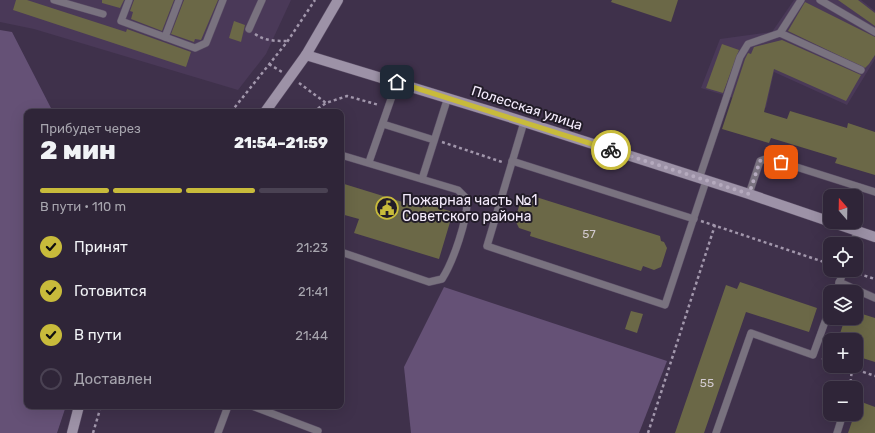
<!DOCTYPE html>
<html lang="ru">
<meta charset="utf-8">
<style>
:root{--surface:#2f2538;--page:#3b3143;--text:#f1f3f6;--muted:#a7a5ae;--line:#4a4253;--accent:#c8bb3b}
body{margin:0;font-family:Rubik,sans-serif;background:var(--page);color:var(--text);height:100vh;display:flex;flex-direction:column;font-size:15px;white-space:nowrap}
*{box-sizing:border-box;margin:0}
p{font-size:13px;color:var(--muted)}
.icon{flex:none;width:22px;height:22px;fill:none;stroke:currentColor;stroke-width:2;stroke-linecap:round;stroke-linejoin:round}
.map{position:relative;flex:1;overflow:hidden}
.side{position:absolute;left:24px;top:109px;width:320px;height:300px;display:flex;flex-direction:column;background:var(--surface);border-radius:8px;box-shadow:0 4px 16px #0002,0 0 0 1px var(--line)}
.side>*{flex:none}
.needle{width:26px;rotate:340deg}
.buttons{position:absolute;left:823px;top:189px;display:grid;gap:8px}
.buttons a{display:grid;place-items:center;width:40px;height:40px;border-radius:8px;background:var(--surface);box-shadow:0 4px 16px #0002,0 0 0 1px var(--line);font-size:20px}
.pin{position:absolute;display:grid;place-items:center;width:34px;height:34px;color:#fff;margin:-17px;border-radius:8px;box-shadow:0 2px 6px #0006}
.courier{position:absolute;display:grid;place-items:center;width:40px;height:40px;margin:-20px;border:3px solid #c8bb3b;border-radius:50%;background:#fff;color:#222;box-shadow:0 1px 5px #0007}
.overview em{font-style:normal;font-weight:800}
.overview div{display:flex;flex-direction:column-reverse}
.overview{display:flex;align-items:center;justify-content:space-between;height:68px;padding:0 16px}
h1{font-size:26px;font-weight:800;line-height:30px}
.bar{display:grid;grid-template-columns:repeat(4,1fr);gap:6px 4px;align-content:center;height:48px;padding:0 16px}
.bar i{height:5px;border-radius:3px;background:var(--line)}
.bar .active{background:var(--accent)}
.bar p{grid-column:span 4}
ol{padding:0 16px;list-style:none}
li{display:flex;align-items:center;gap:12px;height:44px}
li p{margin-inline-start:auto}
li .icon{padding:4px;border-radius:50%;background:var(--accent);color:#111;stroke-width:4}
li:last-child{color:var(--muted)}
li i{width:22px;height:22px;border:2px solid var(--line);border-radius:50%}
.map>svg:first-child{display:block}
.built{fill:#4a3958}
.green{fill:#655176}
.building{fill:#6b6847}
.lines{fill:none;stroke-linecap:round;stroke-linejoin:round}
.lane-casing{stroke:#5c4f67;stroke-width:8}
.secondary-casing{stroke:#5c4f67;stroke-width:11}
.path{stroke:#a297ac;stroke-width:2.5;stroke-dasharray:3 3;stroke-linecap:butt}
.lane{stroke:#79727f;stroke-width:7}
.secondary{stroke:#9d92a7;stroke-width:10}
.done{stroke:#b5aabe;stroke-width:4;stroke-dasharray:0 7.2}
.route{stroke:#c8bb3b;stroke-width:5}
.labels{text-anchor:middle;dominant-baseline:central;stroke-width:4;stroke-linejoin:round;paint-order:stroke}
.number-label{font-size:12px;fill:#d2cacf}
.street-label{font-size:14px;fill:#f4ebfc;stroke:#221c28}
.poi-label{font-size:14px;fill:#f4ebfc;stroke:#221c28;text-anchor:start}
</style>
<div class="map">
<svg width="875" height="433" viewBox="0 0 875 433">
<rect width="100%" height="100%" fill="#3f314b"/>
<g class="built">
<polygon points="0,0 291,0 266,54 238,90 34,29 0,22"/>
<polygon points="794,0 861,0 875,11 875,59 847,105 774,72 766,108 701,88 720,39 772,32"/>
</g>
<g class="green">
<polygon points="0,30 12,32 53,112 27,112 27,406 66,406 57,433 0,433"/>
<polygon points="444,287 667,361 639,433 411,433 404,367"/>
</g>
<g class="building">
<polygon points="16,0 27,0 126,32 127,29 191,52 186,67 13,10"/>
<polygon points="102,0 124,0 120,8 102,3"/>
<polygon points="134,0 174,0 162,31 131,19 133,12 130,11"/>
<polygon points="184,0 218,0 201,40 195,39 194,42 171,34"/>
<polygon points="612,0 678,0 671,22 611,2"/>
<polygon points="838,0 858,0 875,13 875,26"/>
<polygon points="805,2 875,37 875,55 869,64 865,68 788,31"/>
<polygon points="234,21 245,25 241,42 229,38"/>
<polygon points="782,40 861,75 846,101 774,69 764,112 787,119 790,111 847,128 848,123 875,132 875,175 835,163 837,158 771,138 769,143 722,129 745,59 748,53 751,54 754,47"/>
<polygon points="722,44 739,50 723,93 706,88"/>
<polygon points="341,183 422,208 423,203 453,212 439,259 354,233 359,219 341,214"/>
<polygon points="536,197 660,236 661,241 664,242 667,248 661,267 654,270 643,266 641,271 530,236 531,232 519,228 515,220 520,203 527,199 533,200"/>
<polygon points="740,282 817,308 809,332 746,312 704,433 675,433 726,285 737,289"/>
<polygon points="631,311 643,314 637,333 625,329"/>
<polygon points="856,312 875,318 875,362 856,356 856,340 838,340 845,318 856,318"/>
<polygon points="859,401 875,407 875,433 848,433"/>
</g>
<g class="lines">
<g class="lane-casing">
<g id="lane">
<polyline points="54,0 103,14"/>
<polyline points="129,0 121,21 195,48 206,43 223,0"/>
<polyline points="820,0 875,32"/>
<polyline points="249,29 262,0"/>
<polyline points="780,33 801,0"/>
<polyline points="165,37 179,0"/>
<polyline points="524,122 487,246 665,305 706,181"/>
<polyline points="383,124 434,140"/>
<path d="M341 155 458 190 467 199C468 219 453 262 442 279L429 282 341 252"/>
<polyline points="512,161 694,219"/>
<polyline points="369,162 397,82"/>
<polyline points="422,179 448,97"/>
<polyline points="699,179 740,57 748,44 780,33 861,70"/>
<polyline points="749,194 760,161 768,158 875,192"/>
<polyline points="853,244 857,232"/>
<polyline points="839,282 875,298"/>
<polyline points="836,292 844,270"/>
<polyline points="252,406 318,431 317,433"/>
<polyline points="218,433 228,406"/>
<polyline points="716,433 751,333 813,355 830,308"/>
<polyline points="837,433 843,414"/>
</g>
</g>
<g class="secondary-casing">
<g id="secondary">
<polyline points="306,55 509,117 749,194 875,237"/>
<polyline points="265,112 306,55 338,0"/>
<polyline points="72,433 79,406"/>
</g>
</g>
<g class="path">
<path d="M255 34C265 41 275 41 287 41"/>
<polyline points="269,64 282,72"/>
<polyline points="299,83 326,103"/>
<polyline points="231,112 287,42 315,0"/>
<polyline points="313,112 326,103 347,96 379,105"/>
<polyline points="442,142 502,162"/>
<polyline points="701,221 830,264"/>
<polyline points="853,272 875,279"/>
<polyline points="822,358 830,361"/>
<polyline points="846,366 875,376"/>
<polyline points="850,388 852,368"/>
<polyline points="93,433 101,406"/>
<polyline points="648,433 715,225"/>
</g>
<use href="#lane" class="lane"/>
<use href="#secondary" class="secondary"/>
</g>
<g class="lines">
<polyline class="done" points="611,150 749,194 760,161 768,158 781,162"/>
<polyline class="route" points="397,82 611,150"/>
</g>
<defs>
<g id="civic-ring" transform="scale(1.15)"><circle r="9.5" fill="#221c28" stroke="#c8bb3b" stroke-width="1.5"/><path d="M-.6-6.5H3V-4.5H.6V-3L4-1V1h2V6H-6V1h2V-1L-.6-3ZM-1.2 2.5V6h2.4V2.5Z" fill="#c8bb3b"/></g>
</defs>
<g fill-rule="evenodd">
<use href="#civic-ring" x="387" y="208"/>
</g>
<g class="labels">
<g class="number-label">
<text x="589" y="234">57</text>
<text x="707" y="383">55</text>
</g>
<g class="street-label">
<text transform="translate(527 108) rotate(18)">Полесская улица</text>
</g>
<g class="poi-label">
<text x="402" y="200">Пожарная часть №1<tspan x="402" dy="16">Советского района</tspan></text>
</g>
</g>
</svg>
<div class="buttons">
<a><svg class="needle" viewBox="-14 -14 28 28"><path d="M0-13l5 13h-10z" fill="#e53935"/><path d="M0 13l5-13h-10z" fill="#a7a5ae"/></svg></a>
<a><svg class="icon" aria-label="locate" viewBox="0 0 24 24"><circle cx="12" cy="12" r="6"/><path d="M12 2v4M12 18v4M2 12h4M18 12h4"/></svg></a>
<a><svg class="icon" aria-label="layers" viewBox="0 0 24 24"><path d="M12 4l9 5-9 5-9-5zM3 14l9 5 9-5"/></svg></a>
<a>+</a>
<a>−</a>
</div>
<div class="pin" style="left:781px;top:162px;background:#ea580c"><svg class="icon" aria-label="bag" viewBox="0 0 24 24"><path d="M5 8h14l-1 12H6zM9 8a3 3 0 0 1 6 0"/></svg></div>
<div class="pin" style="left:397px;top:82px;background:#1f2937"><svg class="icon" aria-label="home" viewBox="0 0 24 24"><path d="M3 11l9-7 9 7M6 9v11h12V9"/></svg></div>
<div class="courier" style="left:611px;top:150px"><svg class="icon" aria-label="bike" viewBox="0 0 24 24"><circle cx="6" cy="16" r="4"/><circle cx="18" cy="16" r="4"/><path d="M6 16l4-8h5l3 8M10 8l3 8H6M13 5h3"/></svg></div>
<section class="side">
<div class="overview"><div><h1>2 мин</h1><p>Прибудет через</p></div><em>21:54–21:59</em></div>
<div class="bar"><i class="active"></i><i class="active"></i><i class="active"></i><i></i><p>В пути · 110 m</p></div>
<ol>
<li><svg class="icon" aria-label="check" viewBox="0 0 24 24"><path d="M5 12l5 5 9-10"/></svg>Принят<p>21:23</p></li>
<li><svg class="icon" aria-label="check" viewBox="0 0 24 24"><path d="M5 12l5 5 9-10"/></svg>Готовится<p>21:41</p></li>
<li><svg class="icon" aria-label="check" viewBox="0 0 24 24"><path d="M5 12l5 5 9-10"/></svg>В пути<p>21:44</p></li>
<li><i></i>Доставлен</li>
</ol>
</section>
</div>
